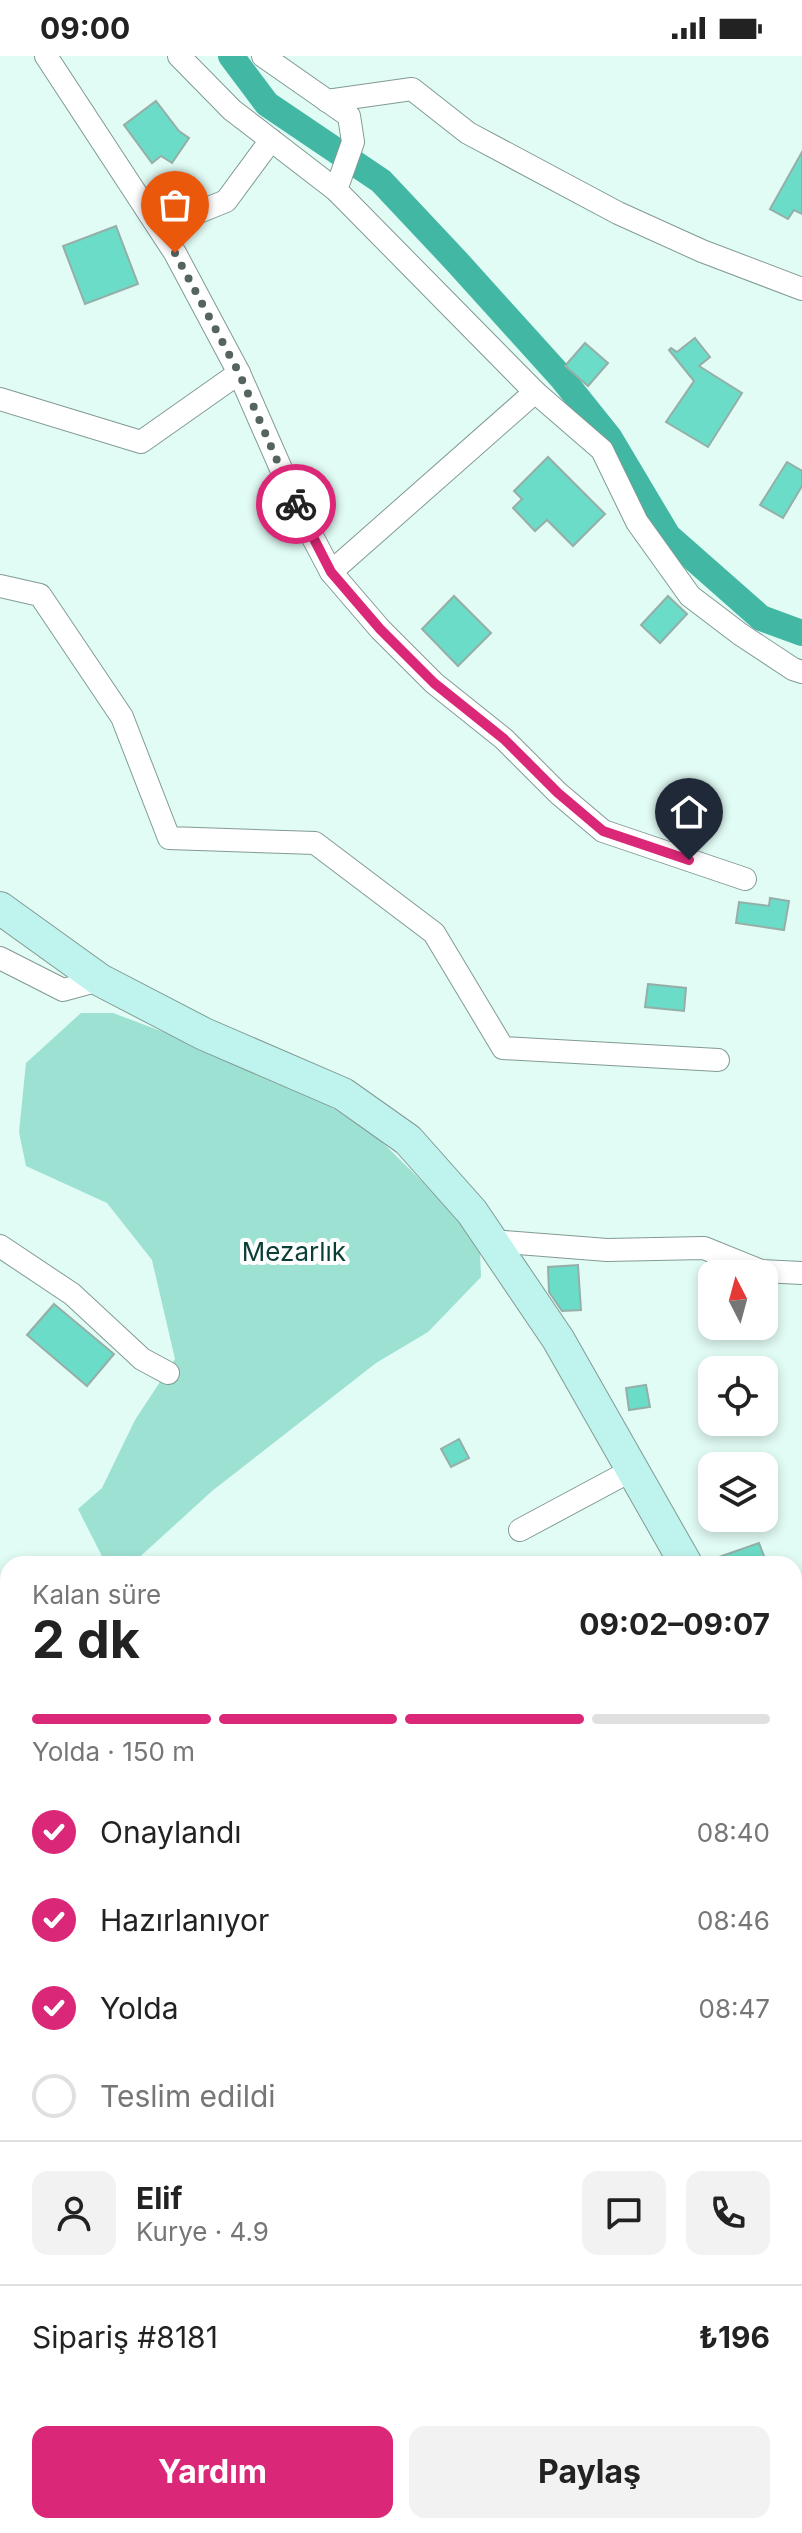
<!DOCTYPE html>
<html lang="tr">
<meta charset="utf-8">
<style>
:root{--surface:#fff;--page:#f2f2f2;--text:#222;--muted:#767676;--line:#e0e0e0;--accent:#db2777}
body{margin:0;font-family:Inter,sans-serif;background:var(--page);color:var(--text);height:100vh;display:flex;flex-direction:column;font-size:30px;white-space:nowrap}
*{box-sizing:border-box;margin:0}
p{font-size:26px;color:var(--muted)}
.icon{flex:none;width:44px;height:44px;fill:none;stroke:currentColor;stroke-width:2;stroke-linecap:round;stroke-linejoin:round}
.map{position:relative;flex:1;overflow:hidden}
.details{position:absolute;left:0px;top:1500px;width:802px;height:978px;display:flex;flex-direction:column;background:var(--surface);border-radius:24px 24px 0 0;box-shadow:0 4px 12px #0003}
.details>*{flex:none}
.needle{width:52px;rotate:354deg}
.tools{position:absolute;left:698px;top:1204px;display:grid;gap:16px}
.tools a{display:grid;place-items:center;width:80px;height:80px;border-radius:16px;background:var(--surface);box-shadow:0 4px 12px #0003;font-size:40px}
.pin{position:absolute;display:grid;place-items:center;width:68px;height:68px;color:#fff;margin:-82px -34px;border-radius:50% 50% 50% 0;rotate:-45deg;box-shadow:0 0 8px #0007}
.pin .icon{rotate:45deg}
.courier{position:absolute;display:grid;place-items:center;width:80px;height:80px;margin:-40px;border:6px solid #db2777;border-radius:50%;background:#fff;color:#222;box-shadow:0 2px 10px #0007}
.headline em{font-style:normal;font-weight:700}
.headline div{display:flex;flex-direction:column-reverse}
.headline{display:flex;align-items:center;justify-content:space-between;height:136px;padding:0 32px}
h1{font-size:52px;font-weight:700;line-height:60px}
.bar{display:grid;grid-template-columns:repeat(4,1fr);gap:12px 8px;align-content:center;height:96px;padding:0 32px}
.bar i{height:10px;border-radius:6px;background:var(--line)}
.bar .active{background:var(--accent)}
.bar p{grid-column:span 4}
.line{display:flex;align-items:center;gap:20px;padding:0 32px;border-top:2px solid var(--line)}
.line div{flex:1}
.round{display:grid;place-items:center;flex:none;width:84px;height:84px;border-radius:16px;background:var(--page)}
ol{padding:0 32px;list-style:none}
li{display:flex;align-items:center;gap:24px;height:88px}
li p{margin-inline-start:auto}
li .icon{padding:8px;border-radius:50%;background:var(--accent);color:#fff;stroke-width:4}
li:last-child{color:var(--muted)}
li i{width:44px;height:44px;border:4px solid var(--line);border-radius:50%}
.action{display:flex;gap:16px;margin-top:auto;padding:16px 32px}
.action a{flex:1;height:92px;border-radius:16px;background:var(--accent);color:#fff;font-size:32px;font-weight:700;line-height:92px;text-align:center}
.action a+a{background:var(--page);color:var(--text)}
.status{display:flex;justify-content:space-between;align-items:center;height:56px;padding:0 40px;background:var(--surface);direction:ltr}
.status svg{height:22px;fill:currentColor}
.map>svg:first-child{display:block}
.green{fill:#9de1d2}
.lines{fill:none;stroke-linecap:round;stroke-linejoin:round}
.stream{stroke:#318677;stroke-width:7}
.canal{stroke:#42b7a3;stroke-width:26}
.building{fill:#6bdcc7;stroke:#96aea8;stroke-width:2}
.minor-casing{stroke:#829a94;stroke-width:24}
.secondary-casing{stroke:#829a94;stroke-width:34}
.minor{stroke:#fff;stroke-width:22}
.secondary{stroke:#bef4ed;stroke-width:32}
.done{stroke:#556461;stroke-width:8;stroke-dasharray:0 14.4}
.route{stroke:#db2777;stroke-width:10}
.labels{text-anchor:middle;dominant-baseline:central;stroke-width:8;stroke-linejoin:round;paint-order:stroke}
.park-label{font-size:26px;fill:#0a3f37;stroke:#fff}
</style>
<div class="status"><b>09:00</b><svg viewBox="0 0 49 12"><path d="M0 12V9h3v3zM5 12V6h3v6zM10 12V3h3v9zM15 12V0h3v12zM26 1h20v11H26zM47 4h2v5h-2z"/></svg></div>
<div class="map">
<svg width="802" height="2477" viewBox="0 0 802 2477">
<rect width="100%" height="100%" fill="#e1fbf5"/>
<polygon class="green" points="81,957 113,957 291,1024 380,1084 461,1164 480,1195 481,1221 428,1276 376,1307 212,1435 132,1508 106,1508 78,1453 102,1432 135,1364 175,1303 152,1204 107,1147 26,1110 19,1076 26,1007"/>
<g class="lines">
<g class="stream">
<polyline points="0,2330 8,2335"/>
<polyline points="134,2470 137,2477"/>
</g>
<polyline class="canal" points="231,0 267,48 381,125 458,207 561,321 609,381 668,480 761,562 802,577"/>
</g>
<g class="building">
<polygon points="156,45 179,75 189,82 172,107 161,100 152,107 124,69"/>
<polygon points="802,96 802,158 794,154 788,163 770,153"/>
<polygon points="116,170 138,228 85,248 63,190"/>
<polygon points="695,282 710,301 699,310 742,337 708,391 666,366 694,325 669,294 671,292 677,296"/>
<polygon points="585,287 608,307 588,330 565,310"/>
<polygon points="548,401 605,458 573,490 547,464 535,475 513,452 522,443 514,435"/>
<polygon points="787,406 802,415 802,430 783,462 760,449"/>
<polygon points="454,540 491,577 458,610 422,573"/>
<polygon points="668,540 687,558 660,587 641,569"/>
<polygon points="770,842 789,845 784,874 736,867 739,846 769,850"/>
<polygon points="648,928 686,932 684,955 645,951"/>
<polygon points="578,1209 581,1254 562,1255 549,1236 548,1211"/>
<polygon points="54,1248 114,1298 87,1330 27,1279"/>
<polygon points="646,1329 650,1351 629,1354 626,1332"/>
<polygon points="459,1383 469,1402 451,1411 441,1393"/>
<polygon points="759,1487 767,1508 708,1508 707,1505"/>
</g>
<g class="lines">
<g class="minor-casing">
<g id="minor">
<polyline points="46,0 175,197 239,317 303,463 331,516 380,573 434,627 504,683 558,737 603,775 745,823"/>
<polyline points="179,0 232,54 336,134 535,336 602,394 637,466 690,540 740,578 793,613 802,616"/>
<polyline points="263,0 349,60 353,86 336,134"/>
<polyline points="327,45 412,33 468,77 618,157 702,195 802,233"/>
<polyline points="155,165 194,158 226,145 271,84"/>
<polyline points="0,343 141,386 239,317"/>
<polyline points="331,516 535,336"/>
<polyline points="0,530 40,539 122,661 169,782 315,787 434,877 503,992 718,1004"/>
<polyline points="0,902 63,934 100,924"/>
<polyline points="492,1185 607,1194 704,1192 761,1215 802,1217"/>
<polyline points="0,1190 72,1238 142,1303 168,1317"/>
<polyline points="520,1474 632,1414"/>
<polyline points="794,1799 802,1792"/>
<polyline points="0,2291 8,2294"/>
<polyline points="173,2470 175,2477"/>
</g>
</g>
<g class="secondary-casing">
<g id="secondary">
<polyline points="0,852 100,924 204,978 343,1038 408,1084 472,1156 558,1283 686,1508"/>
<polyline points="794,1699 802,1713"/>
</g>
</g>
<use href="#minor" class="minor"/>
<use href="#secondary" class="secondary"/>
</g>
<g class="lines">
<polyline class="done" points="175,197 239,317 296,448"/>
<polyline class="route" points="296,448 331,516 380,573 434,627 504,683 558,737 603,775 689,804"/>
</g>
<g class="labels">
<g class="park-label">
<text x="294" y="1195">Mezarlık</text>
</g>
</g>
</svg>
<div class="tools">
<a><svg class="needle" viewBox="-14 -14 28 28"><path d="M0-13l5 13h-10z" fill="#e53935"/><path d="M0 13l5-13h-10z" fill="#767676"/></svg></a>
<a><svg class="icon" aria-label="locate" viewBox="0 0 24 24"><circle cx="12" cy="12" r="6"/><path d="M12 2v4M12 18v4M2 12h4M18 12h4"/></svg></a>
<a><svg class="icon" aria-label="layers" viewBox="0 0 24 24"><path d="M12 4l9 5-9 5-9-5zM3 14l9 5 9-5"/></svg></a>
</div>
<div class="pin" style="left:175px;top:197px;background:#ea580c"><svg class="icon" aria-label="bag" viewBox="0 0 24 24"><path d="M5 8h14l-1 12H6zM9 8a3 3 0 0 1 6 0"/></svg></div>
<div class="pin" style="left:689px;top:804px;background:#1f2937"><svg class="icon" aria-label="home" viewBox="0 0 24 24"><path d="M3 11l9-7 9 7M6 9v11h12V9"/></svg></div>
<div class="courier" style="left:296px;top:448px"><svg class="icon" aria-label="bike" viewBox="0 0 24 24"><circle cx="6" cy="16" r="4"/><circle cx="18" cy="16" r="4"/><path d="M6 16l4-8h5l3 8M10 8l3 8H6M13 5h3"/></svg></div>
<section class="details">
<div class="headline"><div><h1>2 dk</h1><p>Kalan süre</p></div><em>09:02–09:07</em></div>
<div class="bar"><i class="active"></i><i class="active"></i><i class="active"></i><i></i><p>Yolda · 150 m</p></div>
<ol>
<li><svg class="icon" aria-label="check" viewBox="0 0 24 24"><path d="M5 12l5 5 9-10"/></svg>Onaylandı<p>08:40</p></li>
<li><svg class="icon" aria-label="check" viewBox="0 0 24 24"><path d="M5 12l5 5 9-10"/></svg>Hazırlanıyor<p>08:46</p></li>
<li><svg class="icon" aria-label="check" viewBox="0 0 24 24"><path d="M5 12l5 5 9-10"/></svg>Yolda<p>08:47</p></li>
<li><i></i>Teslim edildi</li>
</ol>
<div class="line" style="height:144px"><a class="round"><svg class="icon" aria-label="person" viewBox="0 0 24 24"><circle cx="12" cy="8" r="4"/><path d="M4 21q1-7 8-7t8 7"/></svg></a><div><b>Elif</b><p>Kurye · 4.9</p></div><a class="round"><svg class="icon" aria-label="chat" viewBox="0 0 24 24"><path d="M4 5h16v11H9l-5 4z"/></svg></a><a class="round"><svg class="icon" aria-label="phone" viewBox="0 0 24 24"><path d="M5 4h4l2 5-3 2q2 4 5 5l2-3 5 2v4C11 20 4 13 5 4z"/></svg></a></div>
<div class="line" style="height:104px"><div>Sipariş #8181</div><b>₺196</b></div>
<div class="action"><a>Yardım</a><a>Paylaş</a></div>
</section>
</div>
